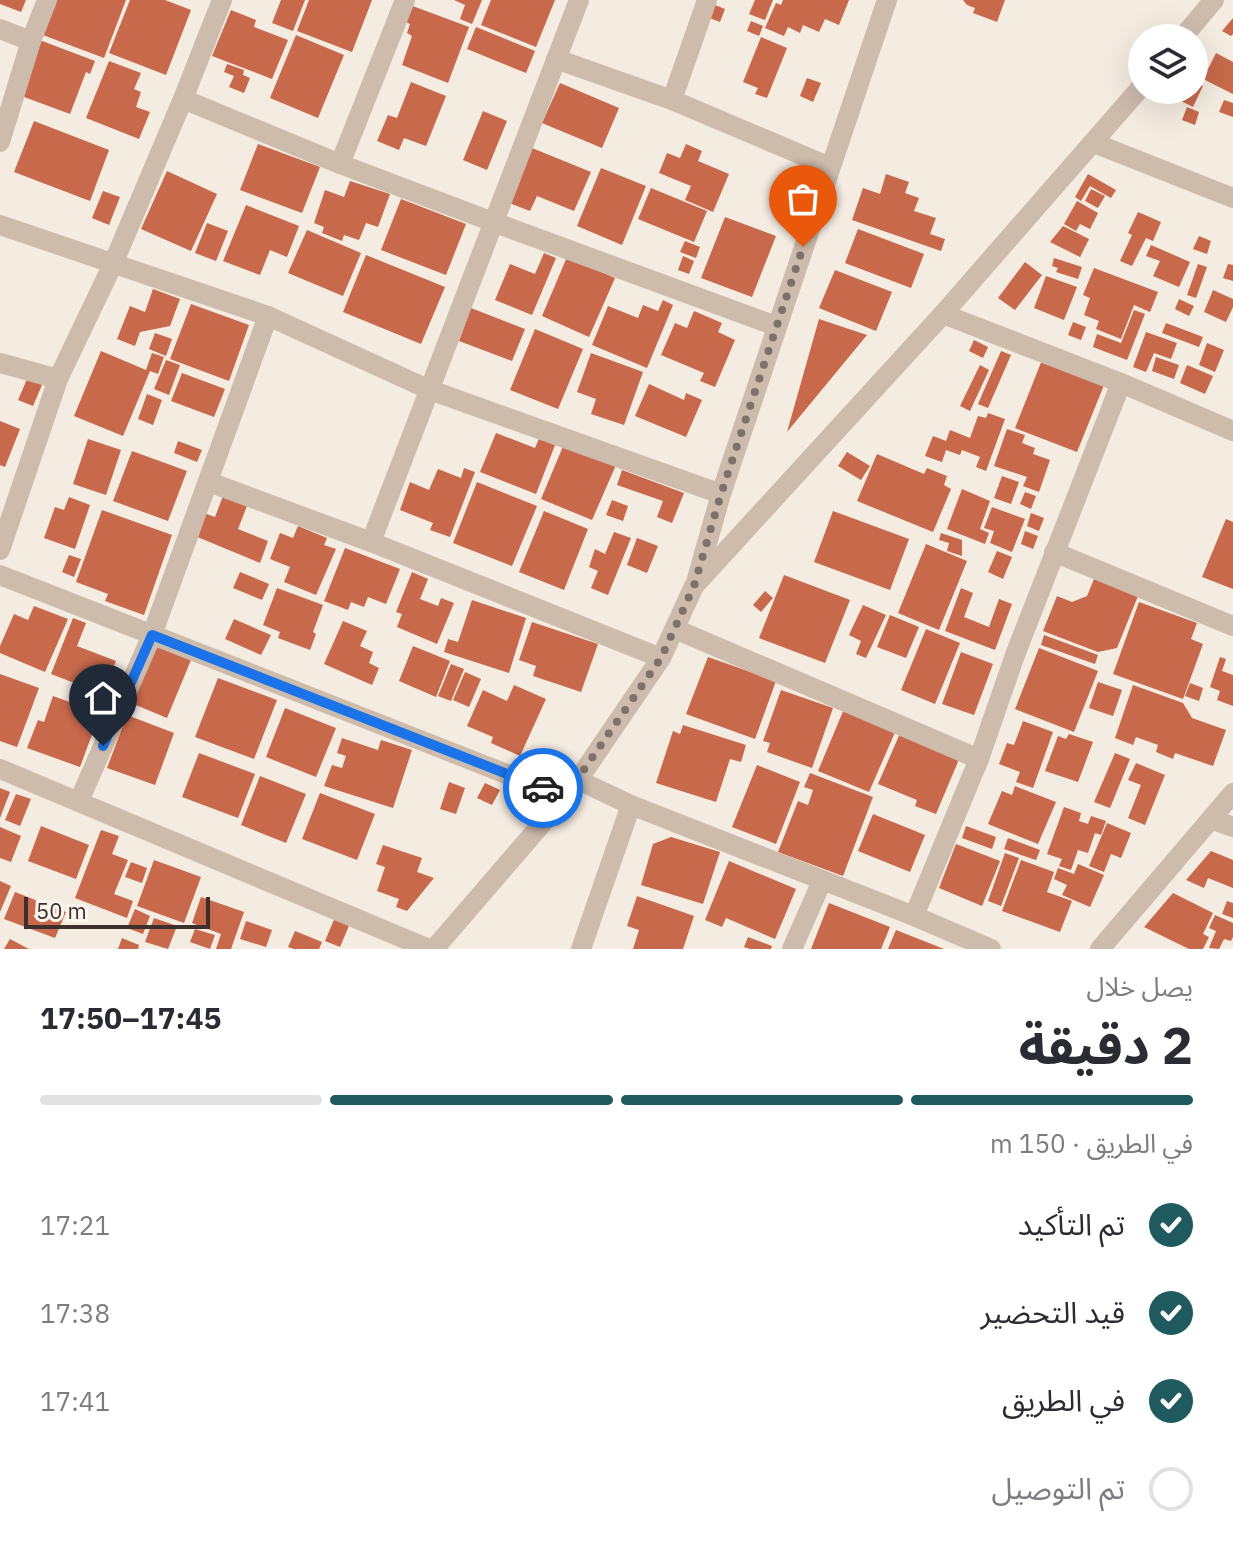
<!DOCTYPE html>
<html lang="ar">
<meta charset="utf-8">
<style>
:root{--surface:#fff;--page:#f2f2f3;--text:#2b2b33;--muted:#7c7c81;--line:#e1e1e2;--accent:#1f5a5e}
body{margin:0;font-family:"IBM Plex Sans","Noto Sans Arabic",sans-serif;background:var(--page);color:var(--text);direction:rtl;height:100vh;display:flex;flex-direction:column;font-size:30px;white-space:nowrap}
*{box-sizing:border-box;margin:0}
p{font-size:26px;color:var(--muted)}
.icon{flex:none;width:44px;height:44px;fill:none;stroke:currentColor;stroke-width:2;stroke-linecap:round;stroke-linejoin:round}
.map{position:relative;height:949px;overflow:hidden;direction:ltr}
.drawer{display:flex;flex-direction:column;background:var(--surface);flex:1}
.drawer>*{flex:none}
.buttons{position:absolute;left:1128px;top:24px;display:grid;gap:16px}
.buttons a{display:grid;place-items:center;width:80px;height:80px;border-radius:50%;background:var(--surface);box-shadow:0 8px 32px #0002;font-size:40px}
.scale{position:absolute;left:24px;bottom:20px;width:186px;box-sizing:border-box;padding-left:8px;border:4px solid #3b302b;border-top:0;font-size:22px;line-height:28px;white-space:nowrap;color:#3b302b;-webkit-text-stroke:6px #fbf5ee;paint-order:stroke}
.pin{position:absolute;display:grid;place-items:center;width:68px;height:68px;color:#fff;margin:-82px -34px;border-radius:50% 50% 50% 0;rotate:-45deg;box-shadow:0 0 8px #0007}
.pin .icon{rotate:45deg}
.courier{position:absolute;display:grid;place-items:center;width:80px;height:80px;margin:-40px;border:6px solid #1a73e8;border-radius:50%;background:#fff;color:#222;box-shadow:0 2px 10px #0007}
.head em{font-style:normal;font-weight:700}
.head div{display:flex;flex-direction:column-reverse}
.head{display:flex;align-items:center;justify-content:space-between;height:136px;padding:0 40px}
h1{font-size:52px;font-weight:700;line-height:60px}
.bar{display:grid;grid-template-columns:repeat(4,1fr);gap:12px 8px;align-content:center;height:96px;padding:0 40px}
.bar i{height:10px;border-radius:6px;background:var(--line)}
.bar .on{background:var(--accent)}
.bar p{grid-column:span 4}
ol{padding:0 40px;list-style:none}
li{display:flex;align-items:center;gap:24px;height:88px}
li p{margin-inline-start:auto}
li .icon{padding:8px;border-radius:50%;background:var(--accent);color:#fff;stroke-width:4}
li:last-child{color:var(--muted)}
li i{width:44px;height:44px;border:4px solid var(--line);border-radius:50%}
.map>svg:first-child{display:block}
.building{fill:#c8694b}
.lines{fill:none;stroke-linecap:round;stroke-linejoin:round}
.street{stroke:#cdbbac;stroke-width:20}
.done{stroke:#7c716b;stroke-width:8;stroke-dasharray:0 14.4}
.route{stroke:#1a73e8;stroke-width:10}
</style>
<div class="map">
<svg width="1233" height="949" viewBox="0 0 1233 949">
<rect width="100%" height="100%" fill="#f4ebe1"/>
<g class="building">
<polygon points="0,0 26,0 21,12 0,4"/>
<polygon points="56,0 126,0 104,58 43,35"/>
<polygon points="130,0 165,0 191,10 166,75 109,53"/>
<polygon points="281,0 305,0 293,31 272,23"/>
<polygon points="309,0 372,0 352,52 297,31"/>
<polygon points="454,0 482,0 472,24 460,19 465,5"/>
<polygon points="491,0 555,0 536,47 481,25"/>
<polygon points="755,0 773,0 765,20 749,14"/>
<polygon points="783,0 849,0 839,25 825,19 819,32 803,25 800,33 788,27 784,36 765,28 776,3 781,5"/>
<polygon points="963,0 1005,0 997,22 973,13 975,8 967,5"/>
<polygon points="710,3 725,9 720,22 704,16"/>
<polygon points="410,5 469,27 448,83 402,65 412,36 407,33 410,24 404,21"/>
<polygon points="231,10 256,20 254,27 288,40 272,79 212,56"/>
<polygon points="1233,18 1233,34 1231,36 1222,31"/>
<polygon points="751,21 763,26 759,36 747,31"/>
<polygon points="476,27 535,51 526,73 467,49"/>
<polygon points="296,35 344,55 318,118 270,98"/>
<polygon points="761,37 787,48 767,98 755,94 758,88 743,82"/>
<polygon points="37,39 95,61 90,74 86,72 70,114 16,94"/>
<polygon points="1216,53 1233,62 1233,94 1203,79"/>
<polygon points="109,61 141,73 134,89 141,92 136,107 150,112 139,139 86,118"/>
<polygon points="227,64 244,70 243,75 250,78 244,93 229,87 234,76 224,72"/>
<polygon points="807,78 821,83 813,102 800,96"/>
<polygon points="1194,81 1203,86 1193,107 1175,98 1179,90 1194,90"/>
<polygon points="411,82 446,96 426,146 404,138 399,150 377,141 388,115 397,118"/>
<polygon points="560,83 619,108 602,148 542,123"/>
<polygon points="1224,100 1233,103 1233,117 1219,112"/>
<polygon points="1187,107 1199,112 1195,125 1182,120"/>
<polygon points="483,111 507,121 487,170 463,160"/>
<polygon points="34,121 109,150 90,201 14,172"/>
<polygon points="258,144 320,167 302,213 240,190"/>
<polygon points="686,144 702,151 698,161 729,174 713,212 685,200 691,186 659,173 667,153 680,158"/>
<polygon points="532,148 591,172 574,211 537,196 530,211 509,203"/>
<polygon points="601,168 646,186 622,245 577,226"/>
<polygon points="167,171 217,194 191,251 141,229"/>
<polygon points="886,174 909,182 905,193 919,198 914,211 936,218 930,234 945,239 941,251 852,220 863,188 880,194"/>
<polygon points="1088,174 1116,190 1111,198 1090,186 1081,201 1075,197"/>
<polygon points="350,181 390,194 378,227 366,223 359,240 344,235 342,241 322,233 324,227 314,223 325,190 344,197"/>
<polygon points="651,188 707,211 694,242 638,219"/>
<polygon points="1091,189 1105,196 1098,208 1085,201"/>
<polygon points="103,191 120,197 109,225 92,218"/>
<polygon points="401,199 466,224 446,275 381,250"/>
<polygon points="1077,201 1098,213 1090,229 1080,224 1076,231 1064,224"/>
<polygon points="246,205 299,226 287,257 270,250 260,275 223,261"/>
<polygon points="1138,212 1161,222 1153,241 1146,238 1132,266 1120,261 1132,235 1128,233"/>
<polygon points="725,217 776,236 752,297 701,278"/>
<polygon points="207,223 228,231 216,261 195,253"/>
<polygon points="1063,226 1089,239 1080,257 1050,242"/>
<polygon points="858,229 924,254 911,288 845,263"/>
<polygon points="307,230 361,253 343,296 288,273"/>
<polygon points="1199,236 1211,241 1207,254 1193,249"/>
<polygon points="685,241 700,247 696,258 680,252"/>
<polygon points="1151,245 1190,262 1179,287 1153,276 1160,261 1146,256"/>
<polygon points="544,253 556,258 532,315 495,300 510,264 535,274"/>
<polygon points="366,255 445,287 421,344 343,312"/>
<polygon points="683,256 694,261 689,274 678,270"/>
<polygon points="567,257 615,278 589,337 542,316"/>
<polygon points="1054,258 1082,267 1078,279 1056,272 1058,268 1052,266"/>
<polygon points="1025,262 1042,275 1015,310 998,298"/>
<polygon points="1198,264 1207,267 1196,298 1187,295"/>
<polygon points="1228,264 1233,265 1233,281 1223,278"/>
<polygon points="1094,268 1158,292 1150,312 1134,305 1121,339 1096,329 1099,321 1084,315 1090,298 1083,295"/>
<polygon points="835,270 892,292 876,331 819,308"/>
<polygon points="1046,276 1077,287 1064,320 1034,308"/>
<polygon points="153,289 180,299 170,326 140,332 135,346 117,339 130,306 145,312"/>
<polygon points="1213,290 1233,299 1233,307 1226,322 1204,312"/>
<polygon points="1179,299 1194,306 1189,316 1175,309"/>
<polygon points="663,300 673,305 647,368 592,345 608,306 638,318 643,305 658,311"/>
<polygon points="191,304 249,325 229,381 170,359"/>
<polygon points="471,308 525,329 512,361 459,341"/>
<polygon points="1134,310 1145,314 1127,360 1093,347 1097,334 1121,343"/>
<polygon points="694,311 722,323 718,332 735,340 715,387 700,381 704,373 661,355 675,323 687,328"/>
<polygon points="819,319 867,335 787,432"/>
<polygon points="1073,322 1086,327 1081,340 1068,335"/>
<polygon points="1166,323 1203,337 1199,347 1162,333"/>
<polygon points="535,329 583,349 558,409 510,390"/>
<polygon points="1146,332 1177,343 1171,359 1154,353 1146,372 1133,367"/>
<polygon points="155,333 172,339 166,356 149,349"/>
<polygon points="974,340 988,347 983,358 969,351"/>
<polygon points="1207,343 1224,350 1215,372 1199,365"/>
<polygon points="101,351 146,370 152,353 164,357 158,374 150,371 123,436 74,416"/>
<polygon points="1001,351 1011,355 988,408 978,404"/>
<polygon points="591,353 643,372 624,425 591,414 596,399 577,392"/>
<polygon points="1156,357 1179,365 1174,379 1152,371"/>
<polygon points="166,360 180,365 169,395 154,389"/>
<polygon points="1042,360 1104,385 1077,452 1015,428"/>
<polygon points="980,365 989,370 970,411 960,406"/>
<polygon points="1187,365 1213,376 1205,394 1180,383"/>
<polygon points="30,372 45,378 33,406 18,400"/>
<polygon points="182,373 225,389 214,417 171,401"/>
<polygon points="649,384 684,400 686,393 702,400 686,437 635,416"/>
<polygon points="147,394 162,400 153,425 138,419"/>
<polygon points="988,413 1005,419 986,471 976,467 980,457 962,450 960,455 946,450 942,462 925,456 933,436 946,441 950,430 970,438 978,416 986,418"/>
<polygon points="0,421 20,429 5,467 0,465"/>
<polygon points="1007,429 1025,435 1022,443 1035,448 1033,454 1050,460 1039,492 1023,486 1027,477 994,466"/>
<polygon points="496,433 535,448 541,434 557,440 536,494 480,472"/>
<polygon points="88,439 121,450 106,495 73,484"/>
<polygon points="178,441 202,450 197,462 174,453"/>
<polygon points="564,444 616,465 592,520 541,499"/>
<polygon points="132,451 187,471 168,521 113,501"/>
<polygon points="847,452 870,466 861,480 838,466"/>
<polygon points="877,454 924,474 927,468 947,476 944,485 951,489 933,532 857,501"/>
<polygon points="464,468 475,472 450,537 430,530 433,523 400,510 410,482 429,490 438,469 461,478"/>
<polygon points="622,470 684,493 672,523 657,517 663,501 617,485"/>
<polygon points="1002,476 1019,482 1011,504 994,498"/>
<polygon points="477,482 537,506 512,566 453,543"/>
<polygon points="962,489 990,501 980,529 989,533 985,544 947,529"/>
<polygon points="1025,492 1036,496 1031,509 1020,504"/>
<polygon points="223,496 247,506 238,529 268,541 260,563 195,536 204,513 215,517"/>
<polygon points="69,497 90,505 75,549 44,538 55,507 64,510"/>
<polygon points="612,500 628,506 623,521 606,515"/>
<polygon points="992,507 1025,519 1012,552 990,543 994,531 984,528"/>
<polygon points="102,510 172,535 144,615 105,601 108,594 76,582"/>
<polygon points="544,511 588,529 564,590 519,572"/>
<polygon points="833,511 909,539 890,590 814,562"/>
<polygon points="1031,513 1044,518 1039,531 1027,526"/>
<polygon points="1226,519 1233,522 1233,589 1202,577"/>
<polygon points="298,526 327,538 324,545 336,549 316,595 284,582 290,567 270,559 280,533 293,538"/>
<polygon points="1025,531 1038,536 1033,549 1021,544"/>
<polygon points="614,532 631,538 608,595 591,588 598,571 589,567 595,549 605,554"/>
<polygon points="941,533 962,540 962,556 947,551 949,543 939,540"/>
<polygon points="637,538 658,546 647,573 627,565"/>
<polygon points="926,544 967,561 939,630 898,613"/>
<polygon points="345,548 400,569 386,604 368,597 364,607 351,602 348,610 324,601"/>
<polygon points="997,551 1012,557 1003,579 988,572"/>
<polygon points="69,555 81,559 74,577 62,572"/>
<polygon points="240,572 269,584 262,600 233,588"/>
<polygon points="412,572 428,579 420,599 438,606 441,598 454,603 437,644 397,627 402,614 396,612"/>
<polygon points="784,575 850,600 825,663 759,638"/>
<polygon points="1094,579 1138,596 1117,648 1098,652 1043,631 1057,596 1072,602 1087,596"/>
<polygon points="277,588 323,605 313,632 316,634 310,650 278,638 280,632 263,625"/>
<polygon points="961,588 973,593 964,617 989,627 999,599 1012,604 995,650 945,631"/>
<polygon points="765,591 773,598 761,612 753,605"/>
<polygon points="472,600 526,618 509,673 444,652 448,639 458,642"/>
<polygon points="1139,602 1197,623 1191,639 1203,644 1183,699 1113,674"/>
<polygon points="863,605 886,615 866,658 856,654 861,641 849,635"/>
<polygon points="34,606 68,619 45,672 0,653 0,646 14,614 28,620"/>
<polygon points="890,615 919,627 906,658 877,647"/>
<polygon points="73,618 86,623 77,646 116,661 103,694 51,674"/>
<polygon points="234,619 271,635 261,655 225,639"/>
<polygon points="343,621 367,631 360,646 373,652 369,663 379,668 372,685 324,664"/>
<polygon points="532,622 598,644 581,692 533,676 536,666 519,660"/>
<polygon points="926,629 960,643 935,704 901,690"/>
<polygon points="1044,635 1098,655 1095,664 1041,645"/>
<polygon points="154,645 191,660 167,718 131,703"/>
<polygon points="413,646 450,661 436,697 399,681"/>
<polygon points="1039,648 1098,671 1074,732 1015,709"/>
<polygon points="961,652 993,664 974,715 942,704"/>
<polygon points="708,657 776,681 755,739 686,714"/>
<polygon points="1220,657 1226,659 1222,671 1233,675 1233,706 1217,700 1220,691 1210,687"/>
<polygon points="451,664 464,669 451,701 438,696"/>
<polygon points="465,672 481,679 469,707 453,700"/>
<polygon points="0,674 39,688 17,747 0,741"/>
<polygon points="218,678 277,700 254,759 195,737"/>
<polygon points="1098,682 1122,690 1113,716 1089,708"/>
<polygon points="1190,683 1203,688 1199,701 1185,696"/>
<polygon points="514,685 546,699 520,756 491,743 493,737 467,726 483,690 507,701"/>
<polygon points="1133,685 1183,703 1192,718 1226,730 1213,766 1175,753 1173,759 1156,752 1158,745 1136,737 1133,745 1115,738"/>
<polygon points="781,690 833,708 812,768 767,752 770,743 763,741"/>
<polygon points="53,696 100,713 80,767 27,748 38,720 44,722"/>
<polygon points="285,708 336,728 316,777 266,757"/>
<polygon points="844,709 896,730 869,792 818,771"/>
<polygon points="127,715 174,733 155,785 107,768"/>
<polygon points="1023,721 1053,732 1033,788 1016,782 1020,772 999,764 1007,743 1014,745"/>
<polygon points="683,725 746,745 741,762 730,759 716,802 656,783 673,731 680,734"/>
<polygon points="901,731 960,757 936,814 915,806 917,800 878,784"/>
<polygon points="1069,734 1093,742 1078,782 1045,771 1058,736 1066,739"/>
<polygon points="342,738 378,750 381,740 412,750 393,808 324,786 332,765 342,768 346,756 337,753"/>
<polygon points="199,753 255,774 238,818 182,797"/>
<polygon points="1115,753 1130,759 1110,808 1094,802"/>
<polygon points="1136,763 1165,775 1145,825 1128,818 1141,785 1128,780"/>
<polygon points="757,765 800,782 776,844 732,827"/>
<polygon points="810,773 873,797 843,876 778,852 798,801 808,805 813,790 804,787"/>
<polygon points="260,776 306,794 286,843 241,825"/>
<polygon points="449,782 465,788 456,814 440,809"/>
<polygon points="485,783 500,790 492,805 477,798"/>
<polygon points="1015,786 1056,802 1038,844 988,824 1002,791 1012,795"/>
<polygon points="0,788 10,792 0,818"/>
<polygon points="320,793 375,814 357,860 302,839"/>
<polygon points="16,794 31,799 20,826 5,820"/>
<polygon points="1064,807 1081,813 1079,821 1088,824 1091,816 1106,821 1101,835 1095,833 1088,853 1078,850 1071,870 1059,866 1062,859 1047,854"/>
<polygon points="873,814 925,835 910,872 858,851"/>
<polygon points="1107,823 1131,833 1121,858 1111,854 1104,872 1089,866"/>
<polygon points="41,826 89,845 76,879 28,861"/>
<polygon points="966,826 996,837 992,849 962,838"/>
<polygon points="0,827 21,836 11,862 0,858"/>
<polygon points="101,830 119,836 112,854 128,860 114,894 133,901 127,918 75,898"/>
<polygon points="671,837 720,852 703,904 641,885 653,844"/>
<polygon points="1008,838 1040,850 1036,860 1004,849"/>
<polygon points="956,844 1000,861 982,906 939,888"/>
<polygon points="383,845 422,858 417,872 434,878 407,911 396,907 399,899 377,891 385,867 376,864"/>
<polygon points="1211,851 1233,860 1233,888 1208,878 1204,888 1186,880"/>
<polygon points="1005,853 1019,858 1001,906 988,901"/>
<polygon points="154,860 201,877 184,923 137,906"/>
<polygon points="1021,860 1054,872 1047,892 1072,901 1060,932 1002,911"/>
<polygon points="729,861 796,889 775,939 726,918 722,927 705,920"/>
<polygon points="131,862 147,868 142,883 125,877"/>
<polygon points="1078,864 1104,875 1090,907 1062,895 1067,885 1054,879 1058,868 1074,874"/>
<polygon points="0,881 11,886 0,912"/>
<polygon points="15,892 66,912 55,938 4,919"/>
<polygon points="1173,893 1213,913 1203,934 1209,937 1203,949 1189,949 1144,927"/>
<polygon points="637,896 694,916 683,949 633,949 639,930 627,926"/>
<polygon points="201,897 244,912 231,949 216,949 221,934 192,923"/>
<polygon points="1227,901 1233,903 1233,918 1222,914"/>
<polygon points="829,903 890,927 881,949 811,949"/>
<polygon points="135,909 150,916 143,934 127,928"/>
<polygon points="336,915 351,921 340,947 325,941"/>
<polygon points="1215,915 1233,923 1233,937 1231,941 1224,939 1219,949 1209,948 1216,931 1209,928"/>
<polygon points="154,918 177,926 168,949 145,942"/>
<polygon points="246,921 272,930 266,947 240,939"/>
<polygon points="195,929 215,935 210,949 190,942"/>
<polygon points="896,930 944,949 888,949"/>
<polygon points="295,931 322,942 319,949 294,949 288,947"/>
<polygon points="748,937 772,946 771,949 750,949 744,947"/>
<polygon points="122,938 139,945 138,949 118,949"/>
<polygon points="10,939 29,949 4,949"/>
</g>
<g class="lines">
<g class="street">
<polyline points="0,29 31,41"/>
<polyline points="1182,38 1214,0"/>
<polyline points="556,59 672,100 830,167"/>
<polyline points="183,99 340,164 493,222 776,326"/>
<polyline points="672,100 707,0"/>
<polyline points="0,142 31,41 47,0"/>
<polyline points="1094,143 1233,198"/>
<polyline points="340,164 405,0"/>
<polyline points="0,225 268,316 430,390 721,494"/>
<polyline points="943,314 1121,383 1233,431"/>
<polyline points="0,363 58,379"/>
<polyline points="209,482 371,542 661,658"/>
<polyline points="371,542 579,0"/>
<polyline points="0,550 58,379 113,264 183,99 222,0"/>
<polyline points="1054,552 1233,626"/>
<polyline points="0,575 565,797"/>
<polyline points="696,582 721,494 887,0"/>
<polyline points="675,629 979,759"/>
<polyline points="0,769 429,949"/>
<polyline points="578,780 631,805 581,949"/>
<polyline points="79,801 152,635 268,316"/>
<polyline points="631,805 914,916 991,949"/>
<polyline points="1211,819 1233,827"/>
<polyline points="914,916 979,759 1015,655 1121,383"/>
<polyline points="434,949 565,797 578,780 661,658 694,586 943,314 1142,86"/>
<polyline points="792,949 822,881"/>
<polyline points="1100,949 1233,793"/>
</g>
</g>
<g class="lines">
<polyline class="done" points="543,788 565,797 661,658 694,586 721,494 803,247"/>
<polyline class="route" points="103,746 152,635 543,788"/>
</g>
</svg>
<div class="buttons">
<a><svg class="icon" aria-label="layers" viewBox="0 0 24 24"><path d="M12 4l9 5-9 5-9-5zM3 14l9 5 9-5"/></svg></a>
</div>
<div class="scale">50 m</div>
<div class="pin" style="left:803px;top:247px;background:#ea580c"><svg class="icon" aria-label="bag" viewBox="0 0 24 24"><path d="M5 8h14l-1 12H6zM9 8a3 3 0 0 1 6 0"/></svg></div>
<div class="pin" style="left:103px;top:746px;background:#1f2937"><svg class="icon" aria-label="home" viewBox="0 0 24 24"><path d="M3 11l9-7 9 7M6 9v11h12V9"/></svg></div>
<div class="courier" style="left:543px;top:788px"><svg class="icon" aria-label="car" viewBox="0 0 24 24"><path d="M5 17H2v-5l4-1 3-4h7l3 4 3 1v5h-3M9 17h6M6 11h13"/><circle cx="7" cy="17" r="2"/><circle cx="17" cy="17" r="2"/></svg></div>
</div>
<section class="drawer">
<div class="head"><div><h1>2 دقيقة</h1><p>يصل خلال</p></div><em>17:45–17:50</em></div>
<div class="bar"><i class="on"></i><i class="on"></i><i class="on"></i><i></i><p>في الطريق · 150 m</p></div>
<ol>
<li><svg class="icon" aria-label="check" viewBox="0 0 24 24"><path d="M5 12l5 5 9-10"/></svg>تم التأكيد<p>17:21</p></li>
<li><svg class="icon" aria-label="check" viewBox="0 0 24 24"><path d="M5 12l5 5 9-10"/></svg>قيد التحضير<p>17:38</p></li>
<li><svg class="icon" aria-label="check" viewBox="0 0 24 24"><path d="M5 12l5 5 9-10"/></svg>في الطريق<p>17:41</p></li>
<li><i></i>تم التوصيل</li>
</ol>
</section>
